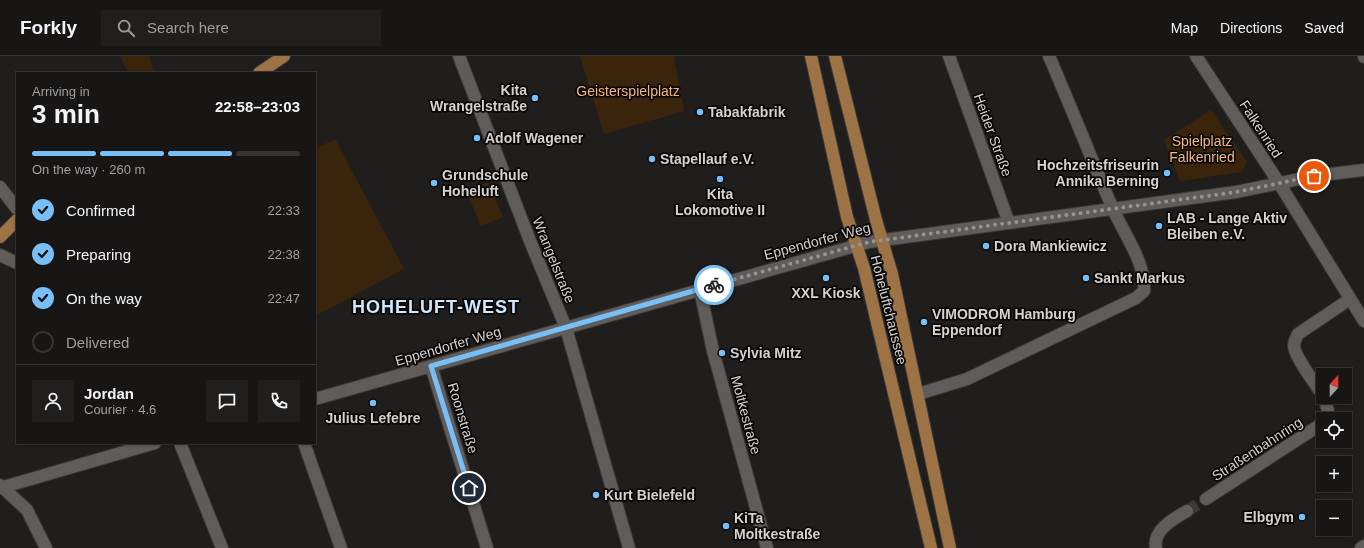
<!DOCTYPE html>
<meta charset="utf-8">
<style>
:root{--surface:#181615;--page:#211f1e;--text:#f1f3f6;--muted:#9f9fa0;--line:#363534;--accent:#78bff7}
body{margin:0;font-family:Arial,sans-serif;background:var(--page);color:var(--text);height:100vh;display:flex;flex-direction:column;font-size:15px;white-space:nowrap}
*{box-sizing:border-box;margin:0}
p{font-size:13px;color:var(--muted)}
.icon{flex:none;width:22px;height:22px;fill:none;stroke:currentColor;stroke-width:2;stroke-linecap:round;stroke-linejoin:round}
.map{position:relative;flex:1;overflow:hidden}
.details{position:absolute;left:16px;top:16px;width:300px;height:372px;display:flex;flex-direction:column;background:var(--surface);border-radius:0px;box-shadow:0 1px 3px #0004,0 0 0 1px var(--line)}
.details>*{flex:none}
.needle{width:26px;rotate:21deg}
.controls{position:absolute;left:1316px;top:312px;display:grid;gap:8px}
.controls a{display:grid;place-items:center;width:36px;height:36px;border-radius:0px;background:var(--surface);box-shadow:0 1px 3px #0004,0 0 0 1px var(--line);font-size:20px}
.pin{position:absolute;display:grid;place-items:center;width:34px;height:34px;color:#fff;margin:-17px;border:2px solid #fff;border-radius:50%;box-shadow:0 1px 4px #0007}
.courier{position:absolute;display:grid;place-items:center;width:40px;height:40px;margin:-20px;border:3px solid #78bff7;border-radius:50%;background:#fff;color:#222;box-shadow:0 1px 5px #0007}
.summary em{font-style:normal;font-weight:700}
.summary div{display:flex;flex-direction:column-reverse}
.summary{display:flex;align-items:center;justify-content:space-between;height:68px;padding:0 16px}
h1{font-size:26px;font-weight:700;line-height:30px}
.bar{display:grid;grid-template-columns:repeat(4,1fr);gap:6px 4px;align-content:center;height:48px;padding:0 16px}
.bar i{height:5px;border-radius:3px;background:var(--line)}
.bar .current{background:var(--accent)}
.bar p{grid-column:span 4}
.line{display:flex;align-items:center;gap:10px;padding:0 16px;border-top:1px solid var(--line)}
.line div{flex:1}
.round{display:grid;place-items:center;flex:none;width:42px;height:42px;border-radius:0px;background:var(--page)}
ol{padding:0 16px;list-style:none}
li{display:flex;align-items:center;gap:12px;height:44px}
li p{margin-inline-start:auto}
li .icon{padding:4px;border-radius:50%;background:var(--accent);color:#111;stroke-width:4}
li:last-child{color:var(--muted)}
li i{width:22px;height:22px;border:2px solid var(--line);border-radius:50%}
header{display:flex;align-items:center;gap:24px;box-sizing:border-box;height:56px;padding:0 20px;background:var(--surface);border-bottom:1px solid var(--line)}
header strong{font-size:19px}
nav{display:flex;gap:22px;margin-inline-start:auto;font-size:14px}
.search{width:280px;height:36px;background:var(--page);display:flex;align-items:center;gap:10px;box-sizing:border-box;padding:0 14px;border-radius:0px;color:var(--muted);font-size:15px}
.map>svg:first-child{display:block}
.green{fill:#3b240c}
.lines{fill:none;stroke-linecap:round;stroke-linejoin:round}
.street-tunnel{stroke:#3b3937;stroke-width:12;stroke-dasharray:12 6;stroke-linecap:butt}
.street-casing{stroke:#3a3837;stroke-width:14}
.secondary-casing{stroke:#3a3837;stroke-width:14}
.primary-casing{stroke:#3a3837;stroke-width:14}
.street{stroke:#5f5c5a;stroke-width:12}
.secondary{stroke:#5f5c5a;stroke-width:12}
.primary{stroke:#9d7245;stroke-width:12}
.done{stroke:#959392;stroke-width:4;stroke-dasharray:0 7.2}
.route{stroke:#78bff7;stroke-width:5}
.poi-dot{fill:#78bff7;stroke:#090807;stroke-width:1.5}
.labels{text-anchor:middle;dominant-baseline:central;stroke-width:3.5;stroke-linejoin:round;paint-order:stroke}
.poi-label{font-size:14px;font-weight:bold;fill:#d4d2d1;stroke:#090807;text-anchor:start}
.park-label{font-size:14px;fill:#f6b87f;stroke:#090807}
.street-label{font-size:14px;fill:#d4d2d1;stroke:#090807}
.district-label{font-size:18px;font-weight:bold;letter-spacing:1px;fill:#cee8fe;stroke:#090807}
</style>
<header>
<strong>Forkly</strong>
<div class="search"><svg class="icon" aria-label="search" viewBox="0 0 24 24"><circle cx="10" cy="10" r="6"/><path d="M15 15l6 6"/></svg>Search here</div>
<nav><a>Map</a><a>Directions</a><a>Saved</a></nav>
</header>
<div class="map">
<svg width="1364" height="492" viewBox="0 0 1364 492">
<rect width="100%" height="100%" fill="#201e1c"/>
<g class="green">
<polygon points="120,0 149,0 154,17 128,17"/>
<polygon points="580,0 674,0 684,55 604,78"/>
<polygon points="1211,54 1247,106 1242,116 1180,125 1164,84"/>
<polygon points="335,83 404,213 315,260 315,93"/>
<polygon points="488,126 503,161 481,170 466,134"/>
</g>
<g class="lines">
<polyline class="street-tunnel" points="1187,455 1206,443"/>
<g class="street-casing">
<g id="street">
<polyline points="459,0 530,185 566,272 629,492"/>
<polyline points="949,0 1009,167"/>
<polyline points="1196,0 1279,127 1364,265"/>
<polyline points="1364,0 1364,1"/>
<polyline points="0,131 17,153"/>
<polyline points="0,199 17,207"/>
<polyline points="700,234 713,295 767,492"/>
<polyline points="431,310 487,492"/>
<path d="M918 338 967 323 1136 242 1144 235C1146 207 1124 178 1113 153 1091 102 1071 51 1049 0"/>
<path d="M1323 340C1316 328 1295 302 1294 290 1294 285 1296 282 1298 278L1350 243"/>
<polyline points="1324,341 1328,355 1326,363"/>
<polyline points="315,343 869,186 1236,136 1314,120 1364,114"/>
<polyline points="180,387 222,492"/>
<polyline points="304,387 341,492"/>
<polyline points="0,432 155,387"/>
<polyline points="1206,443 1323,367"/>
<path d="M1156 492C1152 474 1175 462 1187 455"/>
<polyline points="1361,492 1364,490"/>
</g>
</g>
<g class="secondary-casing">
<polyline id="secondary" points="0,429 27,454 46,492"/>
</g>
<g class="primary-casing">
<g id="primary">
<polyline points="811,0 847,161 864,212 931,492"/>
<polyline points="835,0 876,164 892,218 950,492"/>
<polyline points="259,17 284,0"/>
<polyline points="0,181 17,164"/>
</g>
</g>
<use href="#street" class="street"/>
<use href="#secondary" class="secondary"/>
<use href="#primary" class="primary"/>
</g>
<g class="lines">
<polyline class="done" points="714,229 869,186 1236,136 1314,120"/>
<polyline class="route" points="469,432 431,310 714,229"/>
</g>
<g class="poi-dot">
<circle cx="535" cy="42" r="4"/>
<circle cx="700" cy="56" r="4"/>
<circle cx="477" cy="82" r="4"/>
<circle cx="652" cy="103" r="4"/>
<circle cx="1167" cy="117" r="4"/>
<circle cx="720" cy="123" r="4"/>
<circle cx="434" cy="127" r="4"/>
<circle cx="1159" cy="170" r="4"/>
<circle cx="986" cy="190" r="4"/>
<circle cx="826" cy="222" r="4"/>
<circle cx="1086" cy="222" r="4"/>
<circle cx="924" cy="266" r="4"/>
<circle cx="722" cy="297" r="4"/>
<circle cx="373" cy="347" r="4"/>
<circle cx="596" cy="439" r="4"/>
<circle cx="1302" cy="461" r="4"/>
<circle cx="726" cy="470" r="4"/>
</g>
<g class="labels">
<g class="poi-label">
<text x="527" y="34" text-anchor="end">Kita<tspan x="527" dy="16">Wrangelstraße</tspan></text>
<text x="708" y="56">Tabakfabrik</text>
<text x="485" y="82">Adolf Wagener</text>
<text x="660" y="103">Stapellauf e.V.</text>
<text x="1159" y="109" text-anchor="end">Hochzeitsfriseurin<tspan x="1159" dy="16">Annika Berning</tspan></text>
<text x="442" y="119">Grundschule<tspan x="442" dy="16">Hoheluft</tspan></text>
<text x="720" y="138" text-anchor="middle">Kita<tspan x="720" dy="16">Lokomotive II</tspan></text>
<text x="1167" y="162">LAB - Lange Aktiv<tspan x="1167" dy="16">Bleiben e.V.</tspan></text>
<text x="994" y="190">Dora Mankiewicz</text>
<text x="1094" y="222">Sankt Markus</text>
<text x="826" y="237" text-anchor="middle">XXL Kiosk</text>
<text x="932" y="258">VIMODROM Hamburg<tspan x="932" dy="16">Eppendorf</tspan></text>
<text x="730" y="297">Sylvia Mitz</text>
<text x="373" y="362" text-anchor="middle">Julius Lefebre</text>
<text x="604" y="439">Kurt Bielefeld</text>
<text x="1294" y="461" text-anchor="end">Elbgym</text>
<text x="734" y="462">KiTa<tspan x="734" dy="16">Moltkestraße</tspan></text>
</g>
<g class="park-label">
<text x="628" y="35">Geisterspielplatz</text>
<text x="1202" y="85">Spielplatz<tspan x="1202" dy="16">Falkenried</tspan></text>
</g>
<g class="street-label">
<text transform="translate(1261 73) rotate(57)">Falkenried</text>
<text transform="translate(993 79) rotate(70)">Heider Straße</text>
<text transform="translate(817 185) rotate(-15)">Eppendorfer Weg</text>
<text transform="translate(554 204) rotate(68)">Wrangelstraße</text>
<text transform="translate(889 254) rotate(76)">Hoheluftchaussee</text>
<text transform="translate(448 290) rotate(-16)">Eppendorfer Weg</text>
<text transform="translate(746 359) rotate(75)">Moltkestraße</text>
<text transform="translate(463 362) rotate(73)">Roonstraße</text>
<text transform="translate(1257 393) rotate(-33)">Straßenbahnring</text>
</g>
<g class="district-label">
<text x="436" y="251">HOHELUFT-WEST</text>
</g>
</g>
</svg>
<div class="controls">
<a><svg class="needle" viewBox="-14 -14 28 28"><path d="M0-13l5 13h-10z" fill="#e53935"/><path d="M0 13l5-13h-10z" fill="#9f9fa0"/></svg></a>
<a><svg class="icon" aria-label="locate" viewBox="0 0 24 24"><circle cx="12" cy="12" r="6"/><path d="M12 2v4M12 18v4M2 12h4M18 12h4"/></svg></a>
<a>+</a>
<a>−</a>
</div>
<div class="pin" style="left:1314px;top:120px;background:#ea580c"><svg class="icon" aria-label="bag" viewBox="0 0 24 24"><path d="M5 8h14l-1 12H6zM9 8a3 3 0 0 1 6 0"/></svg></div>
<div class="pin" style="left:469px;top:432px;background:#1f2937"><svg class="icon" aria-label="home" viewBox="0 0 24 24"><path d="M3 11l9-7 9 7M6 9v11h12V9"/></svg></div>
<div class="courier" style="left:714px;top:229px"><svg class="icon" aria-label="bike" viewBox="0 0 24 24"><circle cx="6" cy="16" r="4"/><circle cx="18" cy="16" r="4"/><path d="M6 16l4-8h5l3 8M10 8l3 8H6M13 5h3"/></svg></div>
<section class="details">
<div class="summary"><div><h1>3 min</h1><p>Arriving in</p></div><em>22:58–23:03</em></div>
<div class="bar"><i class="current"></i><i class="current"></i><i class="current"></i><i></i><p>On the way · 260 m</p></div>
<ol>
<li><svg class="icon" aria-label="check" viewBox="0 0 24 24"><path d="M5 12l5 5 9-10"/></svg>Confirmed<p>22:33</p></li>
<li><svg class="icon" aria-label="check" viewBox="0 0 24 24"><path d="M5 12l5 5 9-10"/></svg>Preparing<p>22:38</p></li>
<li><svg class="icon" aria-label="check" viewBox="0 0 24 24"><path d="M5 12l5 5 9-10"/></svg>On the way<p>22:47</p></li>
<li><i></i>Delivered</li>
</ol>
<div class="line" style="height:72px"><a class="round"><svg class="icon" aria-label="person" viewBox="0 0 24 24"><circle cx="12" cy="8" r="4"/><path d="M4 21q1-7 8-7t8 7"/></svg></a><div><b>Jordan</b><p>Courier · 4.6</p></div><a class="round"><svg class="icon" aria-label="chat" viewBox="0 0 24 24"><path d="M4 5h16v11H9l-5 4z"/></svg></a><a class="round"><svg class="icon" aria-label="phone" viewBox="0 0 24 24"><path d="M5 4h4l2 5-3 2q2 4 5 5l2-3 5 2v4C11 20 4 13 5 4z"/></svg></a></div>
</section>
</div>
